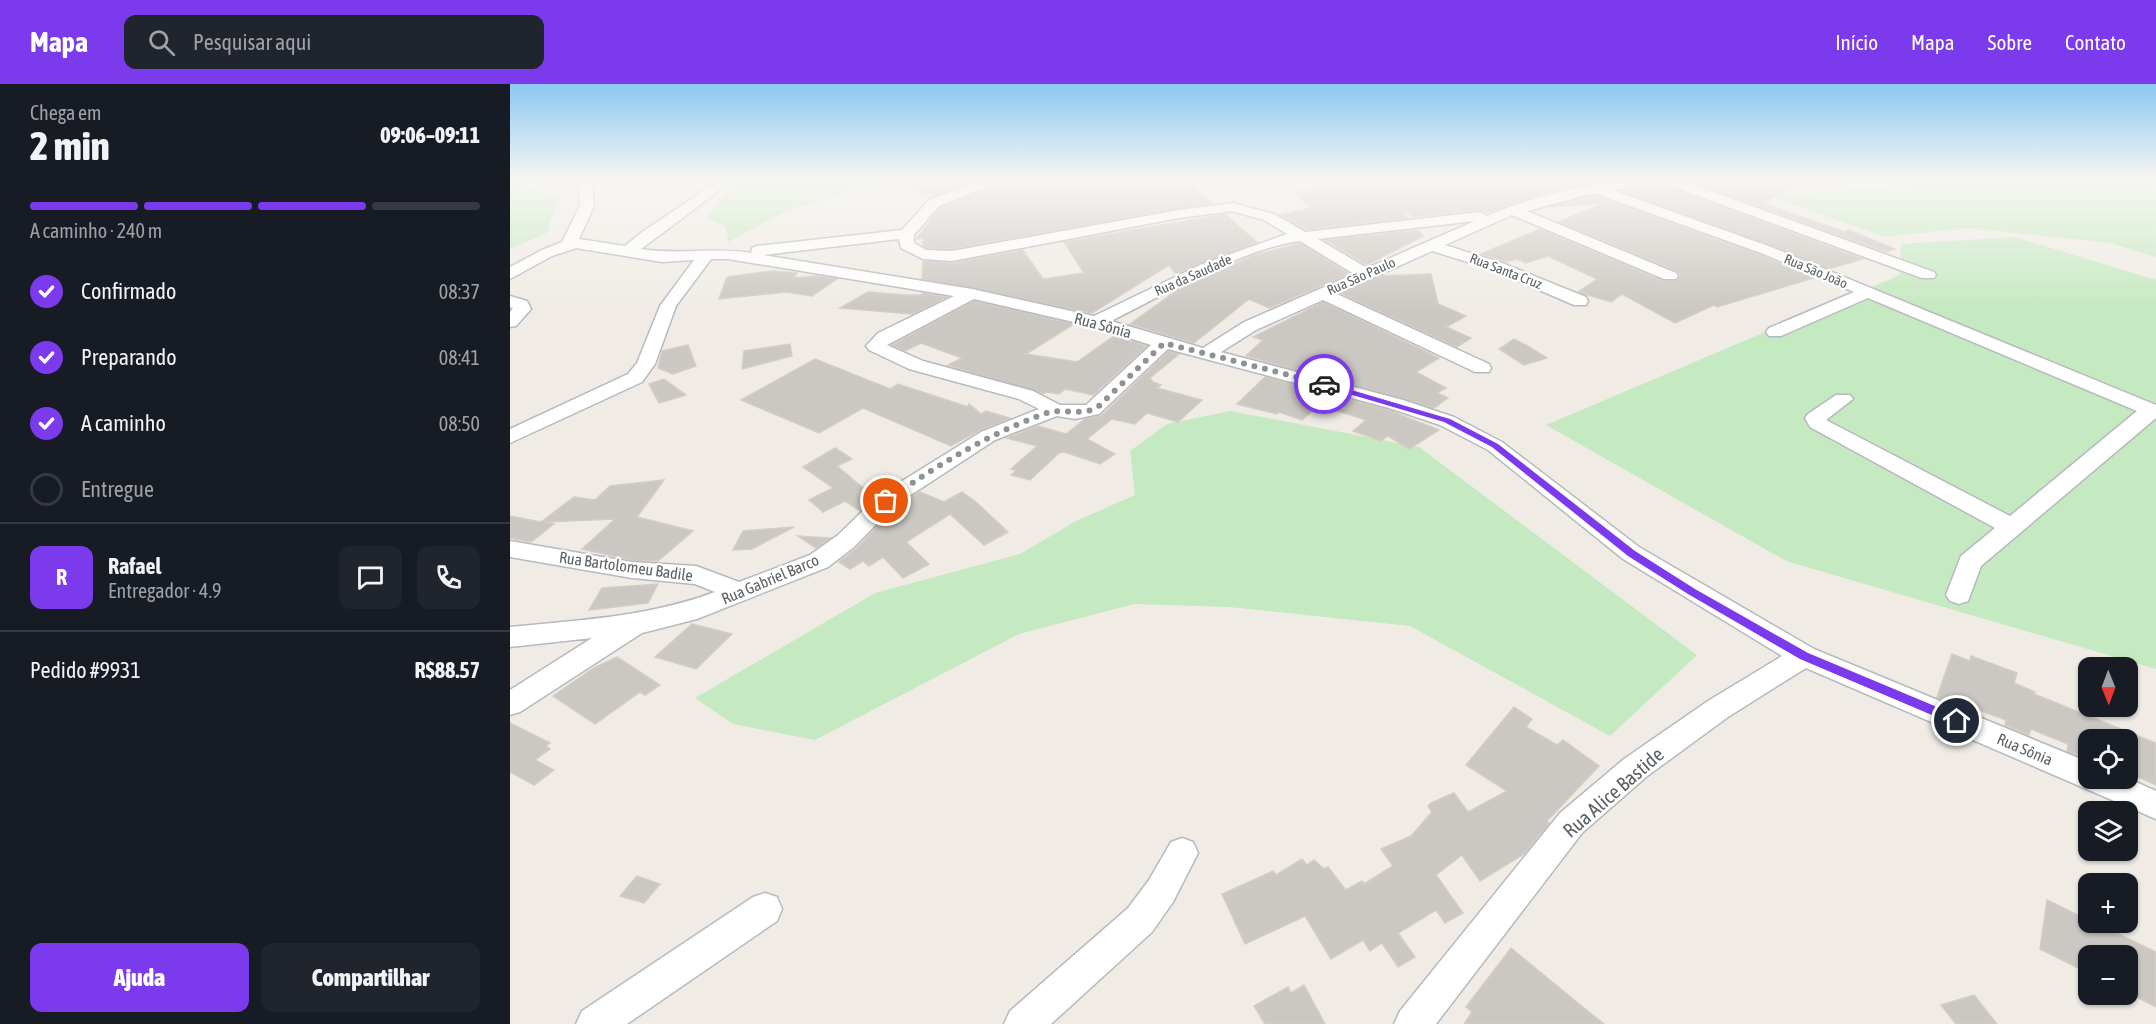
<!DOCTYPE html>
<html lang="pt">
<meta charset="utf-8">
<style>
:root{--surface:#171b24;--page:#20242c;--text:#f1f3f6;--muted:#9ea1a6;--line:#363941;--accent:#7c3aed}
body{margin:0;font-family:"Asap Condensed",sans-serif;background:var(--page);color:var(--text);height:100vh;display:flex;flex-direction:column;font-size:22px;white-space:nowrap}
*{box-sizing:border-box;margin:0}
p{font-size:20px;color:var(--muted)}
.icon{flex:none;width:33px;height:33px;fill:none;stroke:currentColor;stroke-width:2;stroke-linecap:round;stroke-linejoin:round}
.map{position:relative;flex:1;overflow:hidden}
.details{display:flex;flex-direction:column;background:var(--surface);width:510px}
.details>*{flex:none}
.needle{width:39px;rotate:179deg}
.buttons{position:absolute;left:1568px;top:573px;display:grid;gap:12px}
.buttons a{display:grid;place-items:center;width:60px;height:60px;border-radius:12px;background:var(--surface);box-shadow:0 2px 4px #0004;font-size:30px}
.pin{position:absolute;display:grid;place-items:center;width:51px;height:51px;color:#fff;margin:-26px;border:3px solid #fff;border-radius:50%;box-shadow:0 2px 6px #0007}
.courier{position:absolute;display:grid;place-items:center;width:60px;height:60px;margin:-30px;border:4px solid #7c3aed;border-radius:50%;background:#fff;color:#222;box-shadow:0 2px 8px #0007}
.summary em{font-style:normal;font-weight:800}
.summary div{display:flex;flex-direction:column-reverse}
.summary{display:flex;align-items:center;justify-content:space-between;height:102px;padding:0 30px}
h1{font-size:39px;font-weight:800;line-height:45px}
.bar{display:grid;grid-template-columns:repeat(4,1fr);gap:9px 6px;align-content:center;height:72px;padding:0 30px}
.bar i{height:8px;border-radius:4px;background:var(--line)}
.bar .selected{background:var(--accent)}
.bar p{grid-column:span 4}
.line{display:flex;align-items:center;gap:15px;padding:0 30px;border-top:2px solid var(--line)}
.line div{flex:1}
.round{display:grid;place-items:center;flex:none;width:63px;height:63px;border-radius:12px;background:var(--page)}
ol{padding:0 30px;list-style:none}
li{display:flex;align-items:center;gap:18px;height:66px}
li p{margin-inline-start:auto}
li .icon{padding:6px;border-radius:50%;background:var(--accent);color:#fff;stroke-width:4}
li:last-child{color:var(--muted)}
li i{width:33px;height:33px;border:3px solid var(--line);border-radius:50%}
.button{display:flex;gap:12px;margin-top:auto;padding:12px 30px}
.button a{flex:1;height:69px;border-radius:12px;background:var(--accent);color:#fff;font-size:24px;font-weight:800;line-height:69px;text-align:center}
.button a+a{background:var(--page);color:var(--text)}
header{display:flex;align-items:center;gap:36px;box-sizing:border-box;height:84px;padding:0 30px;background:var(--accent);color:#fff}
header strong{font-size:28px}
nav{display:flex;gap:33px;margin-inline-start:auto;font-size:21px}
.search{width:420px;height:54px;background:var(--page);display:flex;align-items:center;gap:15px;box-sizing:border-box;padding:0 21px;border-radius:12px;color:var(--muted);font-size:22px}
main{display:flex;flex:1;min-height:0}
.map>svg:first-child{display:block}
.green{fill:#c5e9c0}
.building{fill:#cbc7c2;stroke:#d5cdc3;stroke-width:1.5}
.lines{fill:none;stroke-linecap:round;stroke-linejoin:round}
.street-casing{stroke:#b6b9bd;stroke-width:3}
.street{fill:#fff;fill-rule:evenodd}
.route{fill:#7c3aed}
.done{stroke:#909292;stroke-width:6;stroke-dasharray:0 10.8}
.labels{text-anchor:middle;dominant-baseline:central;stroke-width:4.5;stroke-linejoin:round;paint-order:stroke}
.far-street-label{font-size:14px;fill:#5d6266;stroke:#fff}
.street-label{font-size:16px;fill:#5d6266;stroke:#fff}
.near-street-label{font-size:20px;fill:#5d6266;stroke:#fff}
</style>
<header>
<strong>Mapa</strong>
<div class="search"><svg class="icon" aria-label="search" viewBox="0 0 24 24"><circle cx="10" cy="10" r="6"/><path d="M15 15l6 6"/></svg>Pesquisar aqui</div>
<nav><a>Início</a><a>Mapa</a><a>Sobre</a><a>Contato</a></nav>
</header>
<main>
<section class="details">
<div class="summary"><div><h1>2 min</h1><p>Chega em</p></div><em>09:06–09:11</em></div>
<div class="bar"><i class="selected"></i><i class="selected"></i><i class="selected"></i><i></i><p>A caminho · 240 m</p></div>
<ol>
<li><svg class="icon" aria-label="check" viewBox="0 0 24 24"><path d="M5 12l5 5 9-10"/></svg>Confirmado<p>08:37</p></li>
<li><svg class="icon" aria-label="check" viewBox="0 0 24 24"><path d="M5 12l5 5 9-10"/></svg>Preparando<p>08:41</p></li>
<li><svg class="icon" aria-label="check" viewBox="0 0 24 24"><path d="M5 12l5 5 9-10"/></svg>A caminho<p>08:50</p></li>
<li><i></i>Entregue</li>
</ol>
<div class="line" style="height:108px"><b class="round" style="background:var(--accent);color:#fff">R</b><div><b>Rafael</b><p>Entregador · 4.9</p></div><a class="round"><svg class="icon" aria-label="chat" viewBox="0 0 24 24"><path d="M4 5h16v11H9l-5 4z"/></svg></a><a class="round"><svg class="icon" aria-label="phone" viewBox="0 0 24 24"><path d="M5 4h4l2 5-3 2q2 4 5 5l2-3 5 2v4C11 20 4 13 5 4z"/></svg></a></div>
<div class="line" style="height:78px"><div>Pedido #9931</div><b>R$88.57</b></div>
<div class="button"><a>Ajuda</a><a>Compartilhar</a></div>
</section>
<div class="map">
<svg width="1646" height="940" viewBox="0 0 1646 940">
<rect width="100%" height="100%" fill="#f0ece5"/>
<g class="green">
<polygon points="249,94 387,94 278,126 218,158 216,144 198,134 198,131 226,99"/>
<polygon points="1402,94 1646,94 1646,173 1599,159 1458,144 1375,153 1261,113 1400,100"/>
<polygon points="0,96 49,114 37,149 0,165"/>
<polygon points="1505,153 1646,196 1646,585 1276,477 1036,341 1390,191 1391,160"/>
<polygon points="720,327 909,363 1187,571 1100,652 900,542 719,523 624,520 509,550 305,656 223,640 185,614 365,509 510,470 566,437 625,411 620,367 657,340"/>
</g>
<g class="building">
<polygon points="375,94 472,94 421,113 423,108 414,111"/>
<polygon points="500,94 674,94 702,119 442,165 417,164 413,162 413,154 406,155 430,124"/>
<polygon points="907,94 1101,94 1105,96 1043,107 980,128 970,126 904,133 890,125 898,134 795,146 770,131 801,124 785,109 823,99 828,95 837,100 894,100"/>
<polygon points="1197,94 1300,94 1253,119 1335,148 1339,146 1385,165 1376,168 1186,100"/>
<polygon points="1150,100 1353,175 1319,185 1111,107"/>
<polygon points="1084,111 1250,171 1304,194 1207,223 1204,221 1165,239 1112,210 1101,218 1068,208 1087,195 1038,172 1016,179 1007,175 996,178 971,170 1030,145 1153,197 1168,196 1170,191 1167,187 1048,138 1094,119 1040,123"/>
<polygon points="715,130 747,158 666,190 659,181 582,229 412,195 413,177 442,179 513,166 533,195 574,189 554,158"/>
<polygon points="908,146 913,152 857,181 815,156"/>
<polygon points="790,159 839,190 759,224 739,215 684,259 620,240 672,203 695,192 745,171"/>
<polygon points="262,187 287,189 284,194 308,192 327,195 302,212 276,208 209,215 217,193"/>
<polygon points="921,190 928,220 956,232 936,243 961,254 947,263 832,210 871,192"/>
<polygon points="358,208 395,211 412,211 412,209 437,213 402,230 330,224"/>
<polygon points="464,217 564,240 516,270 567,278 604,252 637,262 583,311 555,305 549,310 537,308 533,310 438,281 452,274 411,259 395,267 382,261"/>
<polygon points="813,218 929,274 906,288 936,304 927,309 938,314 924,324 736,272 753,256 743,253"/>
<polygon points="1004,255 1016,261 1037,274 1014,281 989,265"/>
<polygon points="280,260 282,272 232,285 234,267"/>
<polygon points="178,261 186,282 163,290 148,284 152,267"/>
<polygon points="659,267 669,270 640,294 643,298 651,301 647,304 692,316 668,338 637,329 625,340 602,335 577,355 605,370 590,380 554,368 549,369 520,396 501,391 506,386 501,385 527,362 497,354 528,342 556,350 575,335 591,332"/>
<polygon points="305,275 380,305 388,300 458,323 459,320 471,330 476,327 500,334 470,346 441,362 353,324 309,349 231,316"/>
<polygon points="755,293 878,326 929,346 899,365 878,352 871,357 843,347 856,336 809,321 792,336 769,328 767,330 727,320"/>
<polygon points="154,295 176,311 149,319 139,300"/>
<polygon points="325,364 342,375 327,382 364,413 350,427 335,417 313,428 299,416 323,404 293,383"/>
<polygon points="154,396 127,433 183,447 148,477 122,476 72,465 105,435 34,438 44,440 21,458 0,454 0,432 31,438 64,413 85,416 100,402"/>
<polygon points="410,408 434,418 452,408 466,418 498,448 474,461 440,430 396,458 419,480 393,494 373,473 359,482 353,477 340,485 329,478 346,465 385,424"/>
<polygon points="284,443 242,465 223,466 233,447"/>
<polygon points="288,452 320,454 306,464"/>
<polygon points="148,500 138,519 79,526 92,504"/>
<polygon points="182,540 222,550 186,585 145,573"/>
<polygon points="1442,570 1460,577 1461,572 1507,589 1504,599 1525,608 1524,610 1646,659 1646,701 1617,688 1617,656 1578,656 1578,676 1557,667 1558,660 1521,645 1519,651 1495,641 1496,636 1466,625 1465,629 1427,613"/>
<polygon points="107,573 150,601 135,611 130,608 85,640 43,612 84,584"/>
<polygon points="1004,623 1022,635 1016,643 1047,661 1053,656 1089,682 1037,737 1039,739 1014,770 970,797 952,771 926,791 953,829 935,839 926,826 888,849 905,873 888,883 872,859 860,867 853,856 821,875 795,832 735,860 712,810 763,787 766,791 792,775 797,781 804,776 814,785 818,783 836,806 852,797 854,800 883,782 871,765 901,752 922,728 918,722 921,719 944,709 958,728 997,707 956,681"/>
<polygon points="0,639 40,659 36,662 40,665 25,676 44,686 24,701 0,688"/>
<polygon points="127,792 150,800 134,819 110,812"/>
<polygon points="1537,816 1578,836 1578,838 1584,838 1646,868 1646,923 1617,908 1617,872 1578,872 1578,889 1530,865"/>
<polygon points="1001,864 1069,920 1094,940 954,940 962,928 956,923"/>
<polygon points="794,901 815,940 755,940 744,922 778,903 781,909"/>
<polygon points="1464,911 1487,940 1446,940 1431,921"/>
</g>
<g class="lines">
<g class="street-casing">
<g id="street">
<path d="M68 94H82L84 122 69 155 115 162 132 148 201 102 208 106 206 109 131 165C167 171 204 163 241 169L242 164 247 162 392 146 419 116 478 94H498L429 122 404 151V159L416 166 442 167 669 126 722 119 764 130 795 148 970 128 977 132C1030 108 1105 94 1164 94L1424 188 1426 191 1424 194H1412L1150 98 1102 106 1261 163 1646 321V334L1471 482 1458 517 1449 520 1440 517 1436 511 1451 472 1485 444 1300 343 1295 334 1298 330 1326 311H1340L1343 315 1316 336 1500 432 1627 327 1358 214 1271 252H1259L1256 248 1259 244 1344 208 1251 169 1084 109 1017 127 1166 189 1168 192 1166 195H1154L1002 131 935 161 992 179 1076 213 1078 217 1076 221H1064L980 185 922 167 827 210 979 280 981 284 979 288H965L813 216 746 246 711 268 893 316 944 333 992 358 1129 463 1304 565 1578 678V694H1617L1646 707V735L1296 584 1218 633 1136 693 1072 749 926 940H884L890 927 1050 729 1114 675 1198 617 1272 572 1113 475 978 366 930 341 879 324 658 265 589 330 565 335 547 332 485 356 384 422 344 463 318 483 187 535 132 549 10 628 0 631V606L82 554 0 563V543C71 536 138 533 205 508L185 500 122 494 0 473V457L122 478 186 482 229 498 300 471 328 451 368 412 471 348 529 325 509 315 399 285 359 266 356 262 368 249 444 212 218 175H201L166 222 145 280 132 298 0 359V345L118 290 127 279 150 222 184 176 152 178 66 164 42 172 0 195V183L32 166 52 158 70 122ZM722 127 754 136 777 150 690 181 584 232 462 205 253 171 389 155 391 164 413 175 442 177 669 134ZM965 137 857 184 808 155ZM790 157 844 190 734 238 693 264 601 237C653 211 734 164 790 157ZM464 215 581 242 641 261 576 321H550L523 307 413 277 377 261Z"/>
<polygon points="830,94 901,94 894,98 837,98"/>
<polygon points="0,212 17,217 21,225 6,242 0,243 0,228 3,224 0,223"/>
<polygon points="672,754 683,758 688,769 663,818 642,848 541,940 494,940 500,927 618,824 639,796 661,758"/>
<polygon points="255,809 267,813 272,825 267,837 117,940 66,940 72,927 243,813"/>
</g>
</g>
<use href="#street" class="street"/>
</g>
<linearGradient id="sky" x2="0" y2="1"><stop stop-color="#8dc7f1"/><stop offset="0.42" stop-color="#f8f6f3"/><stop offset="1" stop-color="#f8f6f3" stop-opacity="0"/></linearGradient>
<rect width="1646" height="226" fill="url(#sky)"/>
<polygon class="route" points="814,298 940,335 988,360 1125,467 1185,505 1298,569 1451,633 1451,640 1443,640 1290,575 1178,510 1118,472 982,363 934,338 812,302"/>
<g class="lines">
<path class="done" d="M376 417C426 382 476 351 534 330 552 323 570 333 588 323L654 259 814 300"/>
</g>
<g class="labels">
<g class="far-street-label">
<text transform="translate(996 187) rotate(21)">Rua Santa Cruz</text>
<text transform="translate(1306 187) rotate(23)">Rua São João</text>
<text transform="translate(683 191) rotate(-24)">Rua da Saudade</text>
<text transform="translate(851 192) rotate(-24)">Rua São Paulo</text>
</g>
<g class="street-label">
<text transform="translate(593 241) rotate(15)">Rua Sônia</text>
<text transform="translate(116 482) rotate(8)">Rua Bartolomeu Badile</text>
<text transform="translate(260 495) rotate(-23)">Rua Gabriel Barco</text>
<text transform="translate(1515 665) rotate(23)">Rua Sônia</text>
</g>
<g class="near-street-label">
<text transform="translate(1103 708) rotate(-41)">Rua Alice Bastide</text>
</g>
</g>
</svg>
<div class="buttons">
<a><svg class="needle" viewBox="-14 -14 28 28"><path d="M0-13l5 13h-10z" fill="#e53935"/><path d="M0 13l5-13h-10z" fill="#9ea1a6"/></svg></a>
<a><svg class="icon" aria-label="locate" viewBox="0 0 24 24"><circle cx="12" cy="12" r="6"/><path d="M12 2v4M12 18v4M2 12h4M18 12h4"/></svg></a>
<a><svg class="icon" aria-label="layers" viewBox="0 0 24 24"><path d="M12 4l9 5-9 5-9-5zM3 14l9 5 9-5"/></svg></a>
<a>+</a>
<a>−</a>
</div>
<div class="pin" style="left:376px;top:417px;background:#ea580c"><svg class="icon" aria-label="bag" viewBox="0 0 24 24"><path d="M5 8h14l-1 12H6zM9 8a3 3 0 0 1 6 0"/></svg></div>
<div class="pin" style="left:1447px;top:637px;background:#1f2937"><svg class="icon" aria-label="home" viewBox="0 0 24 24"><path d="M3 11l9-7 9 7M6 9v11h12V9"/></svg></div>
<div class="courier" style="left:814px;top:300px"><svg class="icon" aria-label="car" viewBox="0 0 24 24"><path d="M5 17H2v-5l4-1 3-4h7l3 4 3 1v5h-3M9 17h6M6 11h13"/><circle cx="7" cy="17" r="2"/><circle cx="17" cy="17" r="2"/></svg></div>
</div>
</main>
